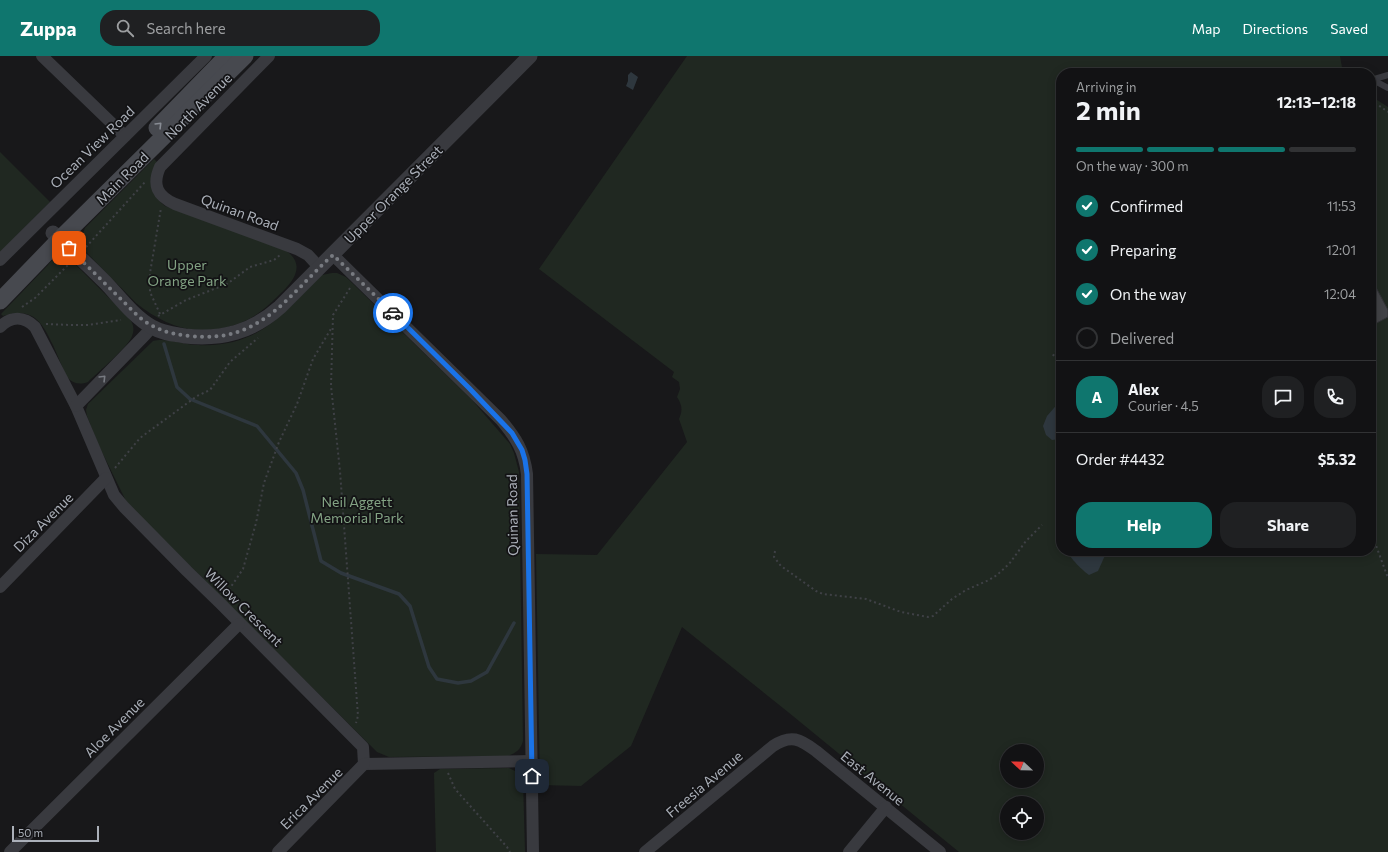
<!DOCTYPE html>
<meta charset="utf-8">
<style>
:root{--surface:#121214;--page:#1f2022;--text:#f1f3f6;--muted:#9c9ea0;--line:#313234;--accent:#0f766e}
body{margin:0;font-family:Commissioner,sans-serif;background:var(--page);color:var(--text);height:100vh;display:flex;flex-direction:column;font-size:15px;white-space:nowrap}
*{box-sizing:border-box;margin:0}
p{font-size:13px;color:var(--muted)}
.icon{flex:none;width:22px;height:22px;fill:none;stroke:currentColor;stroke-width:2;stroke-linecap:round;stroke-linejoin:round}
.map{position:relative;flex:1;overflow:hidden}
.side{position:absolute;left:1056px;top:12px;width:320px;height:488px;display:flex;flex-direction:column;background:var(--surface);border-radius:16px;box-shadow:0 2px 10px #0003,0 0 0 1px var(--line)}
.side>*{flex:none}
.needle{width:26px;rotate:292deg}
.fabs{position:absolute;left:1000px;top:688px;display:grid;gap:8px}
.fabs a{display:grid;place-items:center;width:44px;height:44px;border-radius:50%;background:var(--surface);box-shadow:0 2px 10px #0003,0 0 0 1px var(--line);font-size:20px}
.scale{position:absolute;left:12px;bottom:10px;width:87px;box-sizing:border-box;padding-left:4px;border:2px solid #abb0b9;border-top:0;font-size:11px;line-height:14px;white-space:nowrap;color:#abb0b9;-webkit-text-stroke:3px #131315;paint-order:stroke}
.pin{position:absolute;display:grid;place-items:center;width:34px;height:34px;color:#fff;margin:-17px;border-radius:8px;box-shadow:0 2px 6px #0006}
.courier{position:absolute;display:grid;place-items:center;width:40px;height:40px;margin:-20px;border:3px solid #1a73e8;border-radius:50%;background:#fff;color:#222;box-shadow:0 1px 5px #0007}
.head em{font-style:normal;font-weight:700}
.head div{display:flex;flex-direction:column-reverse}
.head{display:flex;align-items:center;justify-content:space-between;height:68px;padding:0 20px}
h1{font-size:26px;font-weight:700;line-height:30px}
.bar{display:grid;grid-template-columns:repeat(4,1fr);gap:6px 4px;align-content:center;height:48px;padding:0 20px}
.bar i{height:5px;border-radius:3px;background:var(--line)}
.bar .selected{background:var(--accent)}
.bar p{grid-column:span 4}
.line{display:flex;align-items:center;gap:10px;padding:0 20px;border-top:1px solid var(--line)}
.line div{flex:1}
.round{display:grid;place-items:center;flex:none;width:42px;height:42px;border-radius:16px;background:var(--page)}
ol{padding:0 20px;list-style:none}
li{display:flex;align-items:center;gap:12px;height:44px}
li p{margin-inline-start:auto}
li .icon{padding:4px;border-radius:50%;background:var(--accent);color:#fff;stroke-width:4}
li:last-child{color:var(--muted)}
li i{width:22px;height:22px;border:2px solid var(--line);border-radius:50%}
.button{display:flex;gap:8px;margin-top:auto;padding:8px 20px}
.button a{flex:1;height:46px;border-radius:16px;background:var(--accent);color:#fff;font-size:16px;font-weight:700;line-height:46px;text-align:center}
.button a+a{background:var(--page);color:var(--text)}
header{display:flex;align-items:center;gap:24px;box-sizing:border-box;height:56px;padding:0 20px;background:var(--accent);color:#fff}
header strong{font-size:19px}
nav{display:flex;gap:22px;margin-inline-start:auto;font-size:14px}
.search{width:280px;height:36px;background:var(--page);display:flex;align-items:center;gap:10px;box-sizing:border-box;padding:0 14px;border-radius:16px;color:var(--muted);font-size:15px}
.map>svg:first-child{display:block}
.green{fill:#202821;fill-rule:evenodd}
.water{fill:#2e373e}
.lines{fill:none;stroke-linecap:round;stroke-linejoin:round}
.stream{stroke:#2e373e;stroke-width:3.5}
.building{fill:#424347;stroke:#323236}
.path{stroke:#3f4146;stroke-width:2;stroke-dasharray:2 3;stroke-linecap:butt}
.service{stroke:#393a3f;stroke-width:6}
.minor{stroke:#393a3f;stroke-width:12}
.tertiary{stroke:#393a3f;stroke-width:15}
.secondary{stroke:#47494f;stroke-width:17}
.oneway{stroke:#888c94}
.oneway2{stroke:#787b82}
.done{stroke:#787b81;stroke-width:4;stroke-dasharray:0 7.2}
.route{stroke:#1a73e8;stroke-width:5}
.labels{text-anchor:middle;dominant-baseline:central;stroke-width:3.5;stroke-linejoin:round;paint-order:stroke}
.street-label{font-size:14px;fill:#abb0b9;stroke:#131315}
.park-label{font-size:14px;fill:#83a384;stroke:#131315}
</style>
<header>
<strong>Zuppa</strong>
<div class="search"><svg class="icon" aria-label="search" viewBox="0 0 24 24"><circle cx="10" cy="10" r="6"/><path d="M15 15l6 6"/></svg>Search here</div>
<nav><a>Map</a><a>Directions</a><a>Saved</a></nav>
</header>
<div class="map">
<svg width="1388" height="796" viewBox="0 0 1388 796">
<rect width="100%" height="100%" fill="#18181a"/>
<g class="green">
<path d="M687 0H1340L1343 17H1061V495H1371V40L1388 51V796H959L788 656 682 571 631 690 581 730 540 729 536 498 597 499 687 386 679 363C683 354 682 349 677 341L680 333 679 326 672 321 674 316 539 213ZM1007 695H1037V725H1007ZM1007 747H1037V777H1007Z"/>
<polygon points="0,96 50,146 0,196"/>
<path d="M154 103 157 106C147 122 150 139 165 150L285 194C308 209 292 227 278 240 268 250 259 258 247 264 232 271 215 275 199 274 175 273 155 262 136 247L82 192 81 182 85 172Z"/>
<path d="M61 202 71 205 75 208 129 262C133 267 135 273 132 280 129 290 97 317 88 326 80 329 73 328 67 321 62 311 58 300 53 289 42 266 33 250 3 260L1 258 48 209 51 205Z"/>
<path d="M332 217H337L346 221 472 344 510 388 514 397 519 416 523 685C521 693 516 697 508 700L389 701 377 696 127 447 98 388 87 360 86 354 88 348 153 285C165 281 184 289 198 289 256 292 282 260 318 222L322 219Z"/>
<polygon points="509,712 519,717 523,724 525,796 436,796 434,717 440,713"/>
</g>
<g class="water">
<polygon points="631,16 638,21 633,34 626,30 628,25 628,19"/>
<polygon points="1061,344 1061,379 1060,383 1052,384 1046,379 1043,370 1047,360"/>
<path d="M1067 495H1107L1098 515 1089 519C1084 516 1069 501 1067 495Z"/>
</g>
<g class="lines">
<polyline class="stream" points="164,288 177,331 190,343 257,370 296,417 303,434 321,505 341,517 399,538 410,550 429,611 437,623 458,627 471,625 487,616 514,567"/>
</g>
<polygon class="building" points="1371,222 1388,254 1388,261 1371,270"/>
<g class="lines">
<g class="path">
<polyline points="1371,44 1388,56"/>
<polyline points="86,191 145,126"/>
<polyline points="350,232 333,259 331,330 340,415 358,660 356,667"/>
<polyline points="22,251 35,242 69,208"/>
<polyline points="160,258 150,236 150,217 161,152"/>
<polyline points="158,260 186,244 227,228 250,211 274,204 280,199"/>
<polyline points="46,268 71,269 88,269 121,264"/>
<polyline points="1053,300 1061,286"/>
<polyline points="115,412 140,382 197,340 210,334 230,306 258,282"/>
<polyline points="1371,476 1388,522"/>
<polyline points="775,495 774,501 781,510 816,535 823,538 866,543 901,556 928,561 933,560 952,543 966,534 989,524 997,519 1009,508 1026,485 1042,469"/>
<polyline points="226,538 243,513 256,467 264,427 279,386 297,348 313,303 332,271"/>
<polyline points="448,717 455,733 507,791 510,796"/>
</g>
<g class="service">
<polyline points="1371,24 1388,19"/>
<polyline points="1373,24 1388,32"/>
</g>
<g class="minor">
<polyline points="42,0 125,80"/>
<path d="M269 0 160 111C152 129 157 140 175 148L297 193 308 199 319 211"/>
<path d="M333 199 501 364C516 382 524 394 527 418L533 796"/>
<polyline points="0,204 206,0"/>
<path d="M0 271C11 260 24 260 35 271L76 350 114 439 124 451 187 515 220 547 363 691 364 708"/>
<polyline points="76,350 145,279 152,271"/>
<polyline points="0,531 106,422"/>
<polyline points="364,708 532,705"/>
<polyline points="10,796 239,568"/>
<polyline points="278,796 364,708"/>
<path d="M645 796 773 690C791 678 800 683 816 695L940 796"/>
<polyline points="849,796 886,751"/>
</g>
<path class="tertiary" d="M53 177C71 193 89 210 106 227 120 242 134 261 152 271 162 277 173 278 185 280 222 284 252 276 280 251L530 0"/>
<g class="secondary">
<polyline points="157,72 227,0"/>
<polyline points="0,245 60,183 245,0"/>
</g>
</g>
<defs><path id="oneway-chevron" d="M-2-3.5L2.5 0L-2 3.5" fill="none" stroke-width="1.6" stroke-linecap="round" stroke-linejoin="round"/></defs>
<use class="oneway" href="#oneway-chevron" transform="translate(159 69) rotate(-45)"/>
<use class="oneway2" href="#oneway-chevron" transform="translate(103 322) rotate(-45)"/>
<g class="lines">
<path class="done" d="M69 192 139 261C155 274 170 278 190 280 261 288 287 240 333 199L393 257"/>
<polyline class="route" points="393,257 469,332 512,377 522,394 525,404 527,418 532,720"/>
</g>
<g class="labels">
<g class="street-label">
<text transform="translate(198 50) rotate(-45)">North Avenue</text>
<text transform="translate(92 91) rotate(-44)">Ocean View Road</text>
<text transform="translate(122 122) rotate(-45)">Main Road</text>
<text transform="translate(393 138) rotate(-45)">Upper Orange Street</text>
<text transform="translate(240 156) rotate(20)">Quinan Road</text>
<text transform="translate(512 459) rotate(-91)">Quinan Road</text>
<text transform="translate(43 466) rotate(-45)">Diza Avenue</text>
<text transform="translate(244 551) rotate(45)">Willow Crescent</text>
<text transform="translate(114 671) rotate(-45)">Aloe Avenue</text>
<text transform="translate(873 722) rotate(39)">East Avenue</text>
<text transform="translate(704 728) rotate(-40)">Freesia Avenue</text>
<text transform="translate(311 742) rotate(-45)">Erica Avenue</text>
</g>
<g class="park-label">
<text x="187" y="208">Upper<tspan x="187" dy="16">Orange Park</tspan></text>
<text x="357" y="445">Neil Aggett<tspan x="357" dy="16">Memorial Park</tspan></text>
</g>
</g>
</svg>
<div class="fabs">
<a><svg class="needle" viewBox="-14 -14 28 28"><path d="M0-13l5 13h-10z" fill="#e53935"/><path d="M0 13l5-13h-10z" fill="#9c9ea0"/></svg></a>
<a><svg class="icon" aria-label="locate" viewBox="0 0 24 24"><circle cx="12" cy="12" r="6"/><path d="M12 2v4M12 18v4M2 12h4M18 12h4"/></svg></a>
</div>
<div class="scale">50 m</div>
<div class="pin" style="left:69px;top:192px;background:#ea580c"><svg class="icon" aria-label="bag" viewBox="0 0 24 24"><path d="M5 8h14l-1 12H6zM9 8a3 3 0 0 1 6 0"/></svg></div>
<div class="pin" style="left:532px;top:720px;background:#1f2937"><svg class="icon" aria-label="home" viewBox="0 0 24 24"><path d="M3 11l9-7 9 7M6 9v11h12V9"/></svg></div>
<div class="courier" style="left:393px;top:257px"><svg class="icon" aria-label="car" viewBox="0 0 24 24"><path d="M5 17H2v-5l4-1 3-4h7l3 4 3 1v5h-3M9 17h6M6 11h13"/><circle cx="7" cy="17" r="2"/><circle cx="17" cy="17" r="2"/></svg></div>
<section class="side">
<div class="head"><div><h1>2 min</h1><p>Arriving in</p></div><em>12:13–12:18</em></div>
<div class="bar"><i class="selected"></i><i class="selected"></i><i class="selected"></i><i></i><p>On the way · 300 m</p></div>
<ol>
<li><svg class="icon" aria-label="check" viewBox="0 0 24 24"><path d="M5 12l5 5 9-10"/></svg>Confirmed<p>11:53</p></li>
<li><svg class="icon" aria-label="check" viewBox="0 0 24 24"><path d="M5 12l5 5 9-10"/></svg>Preparing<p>12:01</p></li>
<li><svg class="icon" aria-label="check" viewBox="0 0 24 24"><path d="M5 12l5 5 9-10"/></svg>On the way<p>12:04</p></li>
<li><i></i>Delivered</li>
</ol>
<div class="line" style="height:72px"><b class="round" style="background:var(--accent);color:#fff">A</b><div><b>Alex</b><p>Courier · 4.5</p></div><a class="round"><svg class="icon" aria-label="chat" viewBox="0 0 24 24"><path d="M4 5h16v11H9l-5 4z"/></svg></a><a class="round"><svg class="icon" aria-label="phone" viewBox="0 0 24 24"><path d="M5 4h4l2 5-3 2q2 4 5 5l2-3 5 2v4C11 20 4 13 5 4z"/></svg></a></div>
<div class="line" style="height:52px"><div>Order #4432</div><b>$5.32</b></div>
<div class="button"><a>Help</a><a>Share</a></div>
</section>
</div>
